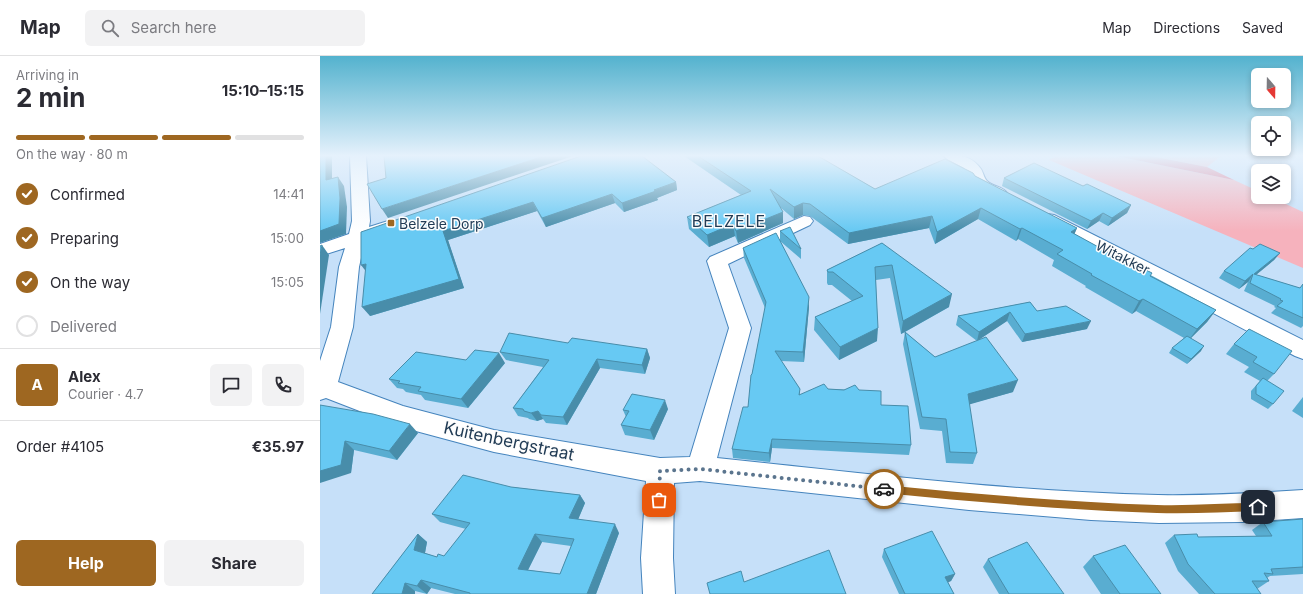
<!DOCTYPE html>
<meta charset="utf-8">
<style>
:root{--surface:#fff;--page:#f2f2f3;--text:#2b2b33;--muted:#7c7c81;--line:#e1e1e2;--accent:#9e6721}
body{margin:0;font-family:Inter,sans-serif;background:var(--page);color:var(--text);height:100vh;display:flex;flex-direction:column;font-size:15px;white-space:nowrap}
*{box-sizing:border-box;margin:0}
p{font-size:13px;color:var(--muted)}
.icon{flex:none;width:22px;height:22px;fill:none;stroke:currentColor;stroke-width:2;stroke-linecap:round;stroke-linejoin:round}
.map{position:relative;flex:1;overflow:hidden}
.sheet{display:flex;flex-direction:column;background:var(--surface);width:320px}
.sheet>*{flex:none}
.needle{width:26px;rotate:160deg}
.controls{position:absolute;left:931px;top:12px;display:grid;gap:8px}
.controls a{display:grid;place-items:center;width:40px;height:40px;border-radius:6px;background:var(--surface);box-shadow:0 2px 6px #0003;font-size:20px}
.pin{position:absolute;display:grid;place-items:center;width:34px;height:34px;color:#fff;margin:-17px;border-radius:8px;box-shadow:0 2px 6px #0006}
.courier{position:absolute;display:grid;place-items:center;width:40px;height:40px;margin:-20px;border:3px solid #9e6721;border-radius:50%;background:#fff;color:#222;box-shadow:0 1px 5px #0007}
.head em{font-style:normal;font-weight:700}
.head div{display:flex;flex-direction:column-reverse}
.head{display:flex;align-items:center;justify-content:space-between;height:68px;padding:0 16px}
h1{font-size:26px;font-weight:700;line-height:30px}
.bar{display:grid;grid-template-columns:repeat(4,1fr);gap:6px 4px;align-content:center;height:48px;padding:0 16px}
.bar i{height:5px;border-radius:3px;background:var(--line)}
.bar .on{background:var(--accent)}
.bar p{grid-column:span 4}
.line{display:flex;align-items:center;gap:10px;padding:0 16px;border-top:1px solid var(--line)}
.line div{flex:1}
.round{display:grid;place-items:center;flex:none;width:42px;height:42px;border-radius:6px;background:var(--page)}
ol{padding:0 16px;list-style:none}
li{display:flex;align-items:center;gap:12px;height:44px}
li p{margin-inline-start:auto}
li .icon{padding:4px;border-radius:50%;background:var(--accent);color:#fff;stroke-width:4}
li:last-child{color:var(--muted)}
li i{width:22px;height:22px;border:2px solid var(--line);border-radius:50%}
.primary-button{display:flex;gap:8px;margin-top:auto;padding:8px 16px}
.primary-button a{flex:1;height:46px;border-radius:6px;background:var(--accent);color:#fff;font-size:16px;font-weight:700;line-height:46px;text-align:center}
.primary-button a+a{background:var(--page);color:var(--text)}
header{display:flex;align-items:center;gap:24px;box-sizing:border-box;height:56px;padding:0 20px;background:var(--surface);border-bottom:1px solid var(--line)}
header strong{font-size:19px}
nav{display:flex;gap:22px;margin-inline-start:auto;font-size:14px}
.search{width:280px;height:36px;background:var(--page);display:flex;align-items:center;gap:10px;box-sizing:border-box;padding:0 14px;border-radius:6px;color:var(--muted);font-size:15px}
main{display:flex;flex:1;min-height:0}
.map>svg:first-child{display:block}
.green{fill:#f6b2bd}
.forest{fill:#e26e87}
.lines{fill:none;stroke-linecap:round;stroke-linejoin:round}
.minor-casing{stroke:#4584bd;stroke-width:2}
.minor{fill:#fff;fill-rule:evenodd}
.wall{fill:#59add1;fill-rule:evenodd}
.shaded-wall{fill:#488daa}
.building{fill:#67c9f3;stroke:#488daa;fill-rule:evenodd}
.route{fill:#9e6721}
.done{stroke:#5b758e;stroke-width:4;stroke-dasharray:0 7.2}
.poi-dot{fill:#9e6721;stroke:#fdfdfd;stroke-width:1.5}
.labels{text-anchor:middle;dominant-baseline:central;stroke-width:3;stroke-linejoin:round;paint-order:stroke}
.poi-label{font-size:14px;fill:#223c55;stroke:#fdfdfd;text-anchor:start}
.street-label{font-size:14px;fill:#223c55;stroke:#fdfdfd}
.quarter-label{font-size:16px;letter-spacing:1px;fill:#223c55;stroke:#fdfdfd}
.near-street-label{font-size:17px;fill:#223c55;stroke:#fdfdfd}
</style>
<header>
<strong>Map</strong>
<div class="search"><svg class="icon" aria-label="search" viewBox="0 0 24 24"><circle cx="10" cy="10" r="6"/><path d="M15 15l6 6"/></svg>Search here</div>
<nav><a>Map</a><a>Directions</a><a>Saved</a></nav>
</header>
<main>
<section class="sheet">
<div class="head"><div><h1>2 min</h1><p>Arriving in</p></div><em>15:10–15:15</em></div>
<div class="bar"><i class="on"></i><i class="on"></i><i class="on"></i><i></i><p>On the way · 80 m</p></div>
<ol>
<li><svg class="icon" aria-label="check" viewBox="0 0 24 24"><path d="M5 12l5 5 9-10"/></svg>Confirmed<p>14:41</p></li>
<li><svg class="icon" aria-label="check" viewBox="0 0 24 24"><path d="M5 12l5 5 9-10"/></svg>Preparing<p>15:00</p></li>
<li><svg class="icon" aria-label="check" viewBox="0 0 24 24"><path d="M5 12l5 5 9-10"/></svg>On the way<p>15:05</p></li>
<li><i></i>Delivered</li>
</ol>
<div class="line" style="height:72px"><b class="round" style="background:var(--accent);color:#fff">A</b><div><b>Alex</b><p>Courier · 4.7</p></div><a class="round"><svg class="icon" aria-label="chat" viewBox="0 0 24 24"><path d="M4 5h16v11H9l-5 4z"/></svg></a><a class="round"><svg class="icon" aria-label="phone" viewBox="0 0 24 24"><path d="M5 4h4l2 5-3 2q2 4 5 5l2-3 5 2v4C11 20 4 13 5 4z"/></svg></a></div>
<div class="line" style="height:52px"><div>Order #4105</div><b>€35.97</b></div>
<div class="primary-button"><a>Help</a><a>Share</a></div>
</section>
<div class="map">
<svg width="983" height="538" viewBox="0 0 983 538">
<rect width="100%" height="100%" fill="#c6e0f9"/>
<g class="green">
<polygon points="736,100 796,100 914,124 938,135 938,141 951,141 983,156 983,212 729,104"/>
<polygon points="831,100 901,100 887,111"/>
</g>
<polygon class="forest" points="796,100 831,100 887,111 914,124"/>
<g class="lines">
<g class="minor-casing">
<g id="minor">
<path d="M30 100H46L50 165 49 171 68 165 74 166 77 170 74 174 45 184 39 211 33 271 18 326 83 350 174 374 340 402 370 401 409 272 387 205 390 201 484 160 490 161 493 165 490 169 408 208 431 272 397 402C543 417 691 436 838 439 887 440 935 437 983 434V462L923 466 839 467 771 464 649 454 380 425 354 427 353 502 355 538H323L321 502 326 425 174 396 81 371 6 342 0 344V305L11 271 19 211 25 192 0 200V188L29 178 32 165Z"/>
<path d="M624 100C639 98 652 100 661 113 663 116 664 122 667 125 673 131 683 130 688 138L686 142 680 143 674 142 653 130 644 112 627 103Z"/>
<polygon points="728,158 734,159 983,284 983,303 975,300 722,167 719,163 722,159"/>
</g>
</g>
<use href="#minor" class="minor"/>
</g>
<g class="wall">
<polygon points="261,100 356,126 357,134 337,142 338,144 304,156 295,147 226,171 217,155 128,184 144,232 50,260 46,215"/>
<polygon points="364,100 498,100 555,133 655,120 757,172 754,178 896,254 887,266 871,282 881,295 867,308 849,297 852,292 864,282 816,255 812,258 765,231 766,230 732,210 734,204 698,183 696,185 658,163 615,188 609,172 528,188 490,160 483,159 474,163 461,152 463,167 418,187 415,180 389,191 369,173 367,161 421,139"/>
<polygon points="684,122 763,130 811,149 807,157 788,170 779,165 767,173 682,130"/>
<polygon points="460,175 481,193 481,203 460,185 489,251 484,306 461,305 480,333 480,339 508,333 539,334 561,349 591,389 589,399 452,392 450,406 413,402 412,393 428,351 432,318 445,252 424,202 423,192 460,185"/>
<polygon points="562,187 629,251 585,276 615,301 693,336 649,348 657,397 653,408 626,407 622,375 600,373 583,288 585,276 581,278 570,222 556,224 557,285 519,304 494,274 495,261 532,245 512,229 508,229 507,227 507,214"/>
<polygon points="933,193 960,197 954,204 936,219 980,232 983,228 983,270 981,272 951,257 956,252 954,251 955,250 924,235 928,226 919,233 899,222 904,215"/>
<polygon points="710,246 717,255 767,273 702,286 687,265 657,285 636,269 638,260"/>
<polygon points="929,273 954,318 947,325 953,348 948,353 931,343 931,335 940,325 924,316 929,311 906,298 914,288"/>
<polygon points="248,287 327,293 330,302 325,318 280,312 247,369 226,367 223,363 217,365 209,363 208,362 198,360 193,352 223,311 186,304 180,296"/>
<polygon points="146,304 185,307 148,352 105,344 101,339 86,336 83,333 77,332 69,323"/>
<polygon points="983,341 983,362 972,355"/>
<polygon points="0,349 98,377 77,404 34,394 31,417"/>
<polygon points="348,353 334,384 305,379 301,369 306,361 303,354"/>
<path d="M191 431 260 439 265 447 258 463 299 477 276 538H135L111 532 107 538 95 535V538H52L98 478 107 486 105 497 117 501 124 500 146 473 120 466 112 458ZM222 486 251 490 240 518 208 514Z"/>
<polygon points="983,463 983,518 950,520 947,522 949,525 937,533 941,538 879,538 858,515 845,487 854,479 878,481 936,480 932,474 943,466"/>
<polygon points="564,493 635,518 631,525 628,526 634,538 579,538 562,501"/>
<polygon points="773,500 841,538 781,538 763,511"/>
<polygon points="668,503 744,538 679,538 663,511"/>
</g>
<g class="shaded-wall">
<polygon points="6,100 12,100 12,133 6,124"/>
<polygon points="224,100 253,100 68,162 62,153"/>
<polygon points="18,121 24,130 27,151 26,178 0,187 0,175"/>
<polygon points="356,126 357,134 337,142 338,144 304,156 302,147"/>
<polygon points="292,138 295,147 226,171 222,162"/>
<polygon points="213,146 217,155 128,184 144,232 50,260 42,251 123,175"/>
<polygon points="483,147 483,159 474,163 474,151"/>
<polygon points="811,149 807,157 788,170 792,162"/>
<polygon points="661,152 658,163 615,188 617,176"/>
<polygon points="463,156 463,167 418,187 416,175"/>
<polygon points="783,157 779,165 767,173 771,165"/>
<polygon points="612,160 609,172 528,188 529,177"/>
<polygon points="413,168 415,180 389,191 387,179"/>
<polygon points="702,172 698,183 696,185 700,173"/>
<polygon points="757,172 752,184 751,176"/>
<polygon points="2,189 9,199 0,258 0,199"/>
<polygon points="960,197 954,204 932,222 933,219"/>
<polygon points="46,208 48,218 41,209"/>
<polygon points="933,218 928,226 919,233 925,225"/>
<polygon points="632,238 629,251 581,278 583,265"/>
<polygon points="489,241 489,251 484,306 483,296"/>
<polygon points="823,243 816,255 812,258 819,245"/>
<polygon points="896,254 887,266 868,285 877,273"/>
<polygon points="690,256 687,265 657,285 659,276"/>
<polygon points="771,265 767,273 702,286 705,278"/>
<polygon points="558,272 557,285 519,304 520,291"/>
<polygon points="884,290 881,295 867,308 871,303"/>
<polygon points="327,293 330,302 325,318 322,309"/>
<polygon points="179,297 185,307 148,352 141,343"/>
<polygon points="277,303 280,312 247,369 243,361"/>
<polygon points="698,324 693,336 644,350 648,338"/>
<polygon points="345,344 348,353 334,384 330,374"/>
<polygon points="218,355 223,363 217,365 211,357"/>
<polygon points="90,368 98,377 77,404 69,395"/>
<polygon points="452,383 452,392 450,406 449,397"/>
<polygon points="25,385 34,394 31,417 0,427 0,415"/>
<polygon points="260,439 265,447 255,471 249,462"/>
<polygon points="295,468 299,477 276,538 267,538"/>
<polygon points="98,478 107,486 104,502 94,494"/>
<polygon points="215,478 222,486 205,520 198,513"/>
<polygon points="635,518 631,525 622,529 625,521"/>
<polygon points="101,524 111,532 107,538 97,530"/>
<polygon points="85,527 95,535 95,538 82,538"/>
</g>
<g class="building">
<polygon points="0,100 6,100 6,124 18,121 20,142 19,168 0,175"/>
<polygon points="64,100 224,100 62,153 47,128 66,122"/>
<polygon points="261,100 322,100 356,126 334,134 336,135 302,147 292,138 222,162 213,146 123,175 139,223 42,251 46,208 41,209 41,176"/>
<polygon points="378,100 498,100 555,133 625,103 653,117 655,120 757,172 751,176 815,211 816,209 832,217 830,220 896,254 877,273 823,243 819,245 771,219 772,218 737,198 743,194 702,172 700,173 661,152 617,176 612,160 529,177 490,148 483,147 474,151 450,133 463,156 416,175 413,168 387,179 367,161 431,135"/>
<polygon points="714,107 763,130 767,128 811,149 792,162 783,157 771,165 684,122"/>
<polygon points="470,171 481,193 460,175"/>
<polygon points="456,177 489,241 483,296 455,295 480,333 479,339 504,328 508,333 524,334 535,329 539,334 561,335 561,349 588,350 591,389 452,383 449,397 412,393 423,351 428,351 431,319 432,318 446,246 423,192"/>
<polygon points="562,187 632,238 583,265 572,209 555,211 558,272 520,291 495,261 543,240 513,216 508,216 507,214"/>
<polygon points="940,188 960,197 934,218 980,232 983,228 983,262 957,250 963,245 960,244 961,243 930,227 933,218 925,225 904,215 930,192 933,193"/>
<polygon points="2,189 0,199 0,190"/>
<polygon points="710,246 717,255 746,250 771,265 705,278 690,256 659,276 638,260"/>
<polygon points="929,273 972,295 954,318 933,306 937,301 914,288"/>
<polygon points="585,276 615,301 666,281 698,324 648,338 657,397 630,396 626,363 602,361"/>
<polygon points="189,277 248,287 252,282 327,293 322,309 277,303 243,361 221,359 218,355 211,357 204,355 203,353 193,352 229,304 180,296"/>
<polygon points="867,280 884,290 871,303 852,292"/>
<polygon points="155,294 179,297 141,343 98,335 101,331 78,327 80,325 69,323 96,296 146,304"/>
<polygon points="943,322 964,335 953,348 936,338 936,330"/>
<polygon points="312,338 345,344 330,374 301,369 309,355 303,354"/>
<polygon points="0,349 53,358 90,368 69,395 25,385 21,409 0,415"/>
<path d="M143 419 191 431 260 439 249 462 295 468 267 538H150V537L101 524 97 530 85 527 82 538H52L98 478 94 494 117 501 118 498 124 500 150 467 112 458ZM215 478 254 483 240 518 198 513Z"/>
<polygon points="983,463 983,511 951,513 953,518 944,517 949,525 932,525 941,538 895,538 868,508 854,479 877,478 878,481 952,480 943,466"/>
<polygon points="612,475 635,518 625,521 634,538 585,538 564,493"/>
<polygon points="707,486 744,538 689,538 668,503"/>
<polygon points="805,489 841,538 800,538 773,500"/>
<polygon points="509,494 526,538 390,538 387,527 421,515 424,526"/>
</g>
<linearGradient id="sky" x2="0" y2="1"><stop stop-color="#53b2ce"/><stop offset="0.57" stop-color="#e5f1fc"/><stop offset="1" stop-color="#e5f1fc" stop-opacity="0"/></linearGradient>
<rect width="983" height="175" fill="url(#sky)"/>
<path class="route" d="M564 429C655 438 746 446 837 449 871 450 904 447 938 447L941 448 942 451 941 454 938 455C904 456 871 458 837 457 746 454 655 446 564 437L560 433Z"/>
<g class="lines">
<polyline class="done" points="339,444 340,415 380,413 564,433"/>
</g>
<rect class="poi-dot" x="67" y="163" width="8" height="8" rx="2"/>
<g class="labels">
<g class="poi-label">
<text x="79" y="167">Belzele Dorp</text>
</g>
<g class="street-label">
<text transform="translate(803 201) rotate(27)">Witakker</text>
</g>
<g class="quarter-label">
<text x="409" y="165">BELZELE</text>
</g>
<g class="near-street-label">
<text transform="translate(189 385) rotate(12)">Kuitenbergstraat</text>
</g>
</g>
</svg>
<div class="controls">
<a><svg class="needle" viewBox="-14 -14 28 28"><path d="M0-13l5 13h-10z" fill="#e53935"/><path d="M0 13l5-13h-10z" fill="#7c7c81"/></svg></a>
<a><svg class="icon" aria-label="locate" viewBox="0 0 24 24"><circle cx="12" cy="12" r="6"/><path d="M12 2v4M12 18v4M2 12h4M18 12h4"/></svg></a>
<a><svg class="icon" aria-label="layers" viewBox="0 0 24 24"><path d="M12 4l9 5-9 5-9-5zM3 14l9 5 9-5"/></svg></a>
</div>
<div class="pin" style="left:339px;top:444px;background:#ea580c"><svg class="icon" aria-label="bag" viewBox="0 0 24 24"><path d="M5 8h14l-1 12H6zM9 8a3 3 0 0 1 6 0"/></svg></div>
<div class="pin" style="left:938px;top:451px;background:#1f2937"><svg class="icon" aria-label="home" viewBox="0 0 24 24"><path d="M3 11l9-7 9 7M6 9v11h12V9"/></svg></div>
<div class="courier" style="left:564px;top:433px"><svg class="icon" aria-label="car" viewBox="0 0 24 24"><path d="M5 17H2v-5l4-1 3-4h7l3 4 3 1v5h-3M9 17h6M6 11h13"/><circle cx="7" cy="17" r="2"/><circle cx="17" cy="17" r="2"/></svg></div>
</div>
</main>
